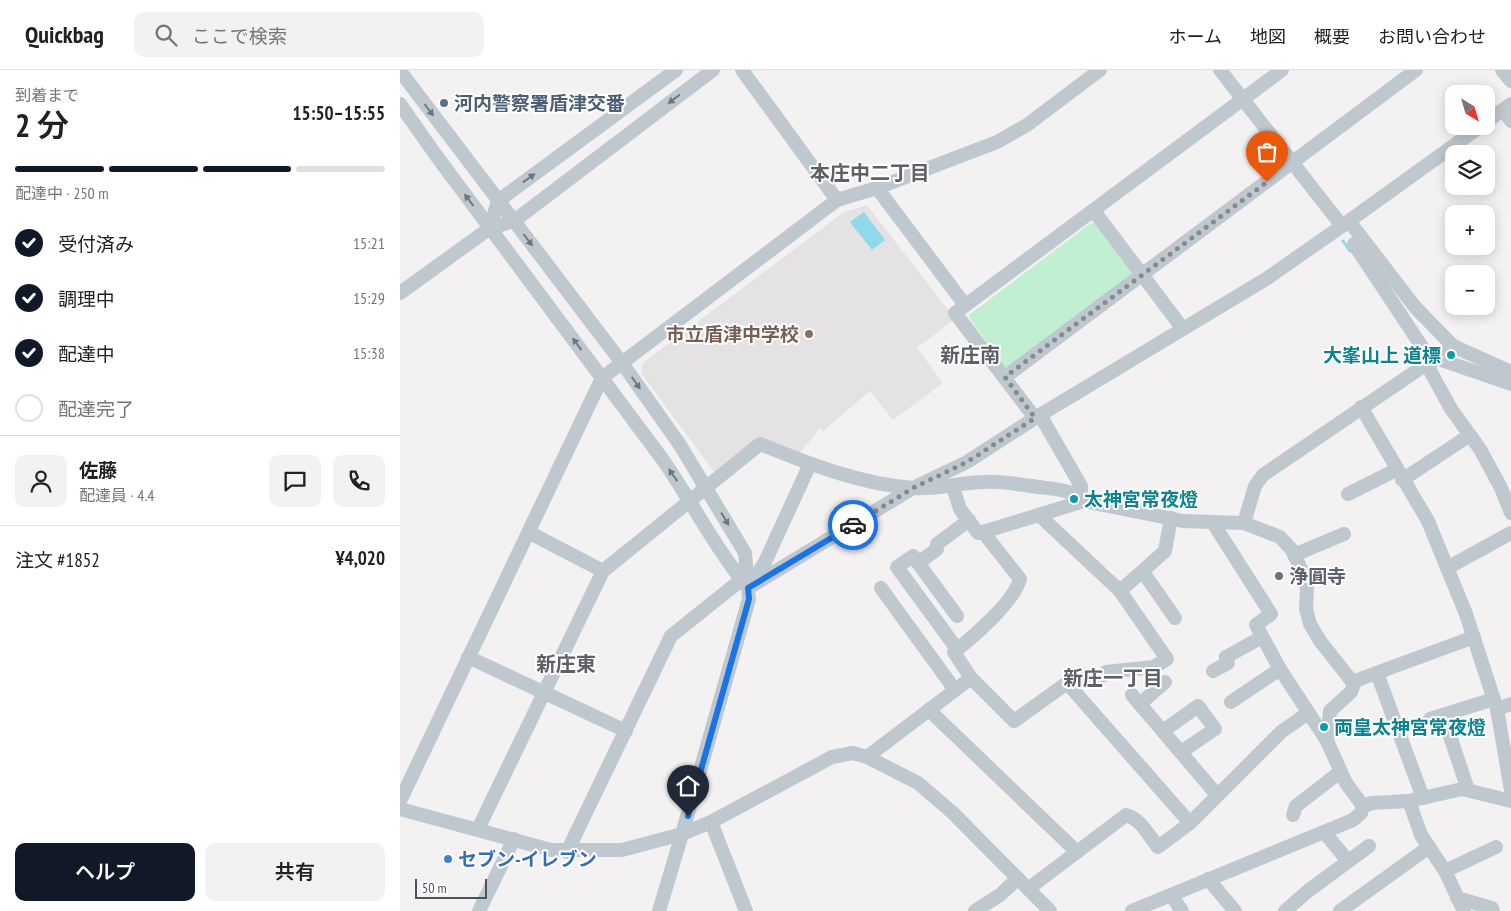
<!DOCTYPE html>
<html lang="ja">
<meta charset="utf-8">
<style>
:root{--surface:#fff;--page:#f2f2f2;--text:#202124;--muted:#757577;--line:#e0e0e0;--accent:#111827}
body{margin:0;font-family:"PT Sans Narrow","Noto Sans JP",sans-serif;background:var(--page);color:var(--text);height:100vh;display:flex;flex-direction:column;font-size:19px;white-space:nowrap}
*{box-sizing:border-box;margin:0}
p{font-size:16px;color:var(--muted)}
.icon{flex:none;width:28px;height:28px;fill:none;stroke:currentColor;stroke-width:2;stroke-linecap:round;stroke-linejoin:round}
.map{position:relative;flex:1;overflow:hidden}
.details{display:flex;flex-direction:column;background:var(--surface);width:400px}
.details>*{flex:none}
.needle{width:32px;rotate:143deg}
.tools{position:absolute;left:1045px;top:15px;display:grid;gap:10px}
.tools a{display:grid;place-items:center;width:50px;height:50px;border-radius:10px;background:var(--surface);box-shadow:0 2px 12px #0003;font-size:25px}
.scale{position:absolute;left:15px;bottom:12px;width:72px;box-sizing:border-box;padding-left:5px;border:2px solid #49545e;border-top:0;font-size:14px;line-height:18px;white-space:nowrap;color:#49545e;-webkit-text-stroke:4px #fff;paint-order:stroke}
.pin{position:absolute;display:grid;place-items:center;width:42px;height:42px;color:#fff;margin:-51px -21px;border-radius:50% 50% 50% 0;rotate:-45deg;box-shadow:0 0 5px #0007}
.pin .icon{rotate:45deg}
.courier{position:absolute;display:grid;place-items:center;width:50px;height:50px;margin:-25px;border:4px solid #1a73e8;border-radius:50%;background:#fff;color:#222;box-shadow:0 1px 6px #0007}
.overview em{font-style:normal;font-weight:600}
.overview div{display:flex;flex-direction:column-reverse}
.overview{display:flex;align-items:center;justify-content:space-between;height:85px;padding:0 15px}
h1{font-size:32px;font-weight:600;line-height:38px}
.bar{display:grid;grid-template-columns:repeat(4,1fr);gap:8px 5px;align-content:center;height:60px;padding:0 15px}
.bar i{height:6px;border-radius:4px;background:var(--line)}
.bar .selected{background:var(--accent)}
.bar p{grid-column:span 4}
.line{display:flex;align-items:center;gap:12px;padding:0 15px;border-top:1px solid var(--line)}
.line div{flex:1}
.round{display:grid;place-items:center;flex:none;width:52px;height:52px;border-radius:10px;background:var(--page)}
ol{padding:0 15px;list-style:none}
li{display:flex;align-items:center;gap:15px;height:55px}
li p{margin-inline-start:auto}
li .icon{padding:5px;border-radius:50%;background:var(--accent);color:#fff;stroke-width:4}
li:last-child{color:var(--muted)}
li i{width:28px;height:28px;border:2px solid var(--line);border-radius:50%}
.button{display:flex;gap:10px;margin-top:auto;padding:10px 15px}
.button a{flex:1;height:58px;border-radius:10px;background:var(--accent);color:#fff;font-size:20px;font-weight:600;line-height:58px;text-align:center}
.button a+a{background:var(--page);color:var(--text)}
header{display:flex;align-items:center;gap:30px;box-sizing:border-box;height:70px;padding:0 25px;background:var(--surface);border-bottom:1px solid var(--line)}
header strong{font-size:24px}
nav{display:flex;gap:28px;margin-inline-start:auto;font-size:18px}
.search{width:350px;height:45px;background:var(--page);display:flex;align-items:center;gap:12px;box-sizing:border-box;padding:0 18px;border-radius:10px;color:var(--muted);font-size:19px}
main{display:flex;flex:1;min-height:0}
.map>svg:first-child{display:block}
.education{fill:#e4e2e3}
.green{fill:#c1efd2}
.water{fill:#8fd9eb}
.lines{fill:none;stroke-linecap:round;stroke-linejoin:round}
.stream{stroke:#8fd9eb;stroke-width:3}
.minor{stroke:#bfc8cf;stroke-width:14}
.oneway{fill:#6c7780}
.done{stroke:#848b91;stroke-width:5;stroke-dasharray:0 9}
.route{stroke:#1a73e8;stroke-width:6}
.service-dot{fill:#5c6f8a;stroke:#fff;stroke-width:2}
.education-dot{fill:#8d6e63;stroke:#fff;stroke-width:2}
.culture-dot{fill:#0f9aa8;stroke:#fff;stroke-width:2}
.worship-dot{fill:#6b7280;stroke:#fff;stroke-width:2}
.shop-dot{fill:#3f7fe0;stroke:#fff;stroke-width:2}
.labels{text-anchor:middle;dominant-baseline:central;stroke-width:4;stroke-linejoin:round;paint-order:stroke}
.service-label{font-size:19px;font-weight:bold;fill:#4e5e75;stroke:#fff;text-anchor:start}
.education-label{font-size:19px;font-weight:bold;fill:#785e54;stroke:#fff;text-anchor:end}
.culture-label{font-size:19px;font-weight:bold;fill:#0d838f;stroke:#fff;text-anchor:start}
.worship-label{font-size:19px;font-weight:bold;fill:#5b616d;stroke:#fff;text-anchor:start}
.shop-label{font-size:19px;font-weight:bold;fill:#366cbe;stroke:#fff;text-anchor:start}
.neighbourhood-label{font-size:20px;font-weight:bold;fill:#5d6166;stroke:#fff}
</style>
<header>
<strong>Quickbag</strong>
<div class="search"><svg class="icon" aria-label="search" viewBox="0 0 24 24"><circle cx="10" cy="10" r="6"/><path d="M15 15l6 6"/></svg>ここで検索</div>
<nav><a>ホーム</a><a>地図</a><a>概要</a><a>お問い合わせ</a></nav>
</header>
<main>
<section class="details">
<div class="overview"><div><h1>2 分</h1><p>到着まで</p></div><em>15:50–15:55</em></div>
<div class="bar"><i class="selected"></i><i class="selected"></i><i class="selected"></i><i></i><p>配達中 · 250 m</p></div>
<ol>
<li><svg class="icon" aria-label="check" viewBox="0 0 24 24"><path d="M5 12l5 5 9-10"/></svg>受付済み<p>15:21</p></li>
<li><svg class="icon" aria-label="check" viewBox="0 0 24 24"><path d="M5 12l5 5 9-10"/></svg>調理中<p>15:29</p></li>
<li><svg class="icon" aria-label="check" viewBox="0 0 24 24"><path d="M5 12l5 5 9-10"/></svg>配達中<p>15:38</p></li>
<li><i></i>配達完了</li>
</ol>
<div class="line" style="height:90px"><a class="round"><svg class="icon" aria-label="person" viewBox="0 0 24 24"><circle cx="12" cy="8" r="4"/><path d="M4 21q1-7 8-7t8 7"/></svg></a><div><b>佐藤</b><p>配達員 · 4.4</p></div><a class="round"><svg class="icon" aria-label="chat" viewBox="0 0 24 24"><path d="M4 5h16v11H9l-5 4z"/></svg></a><a class="round"><svg class="icon" aria-label="phone" viewBox="0 0 24 24"><path d="M5 4h4l2 5-3 2q2 4 5 5l2-3 5 2v4C11 20 4 13 5 4z"/></svg></a></div>
<div class="line" style="height:65px"><div>注文 #1852</div><b>¥4,020</b></div>
<div class="button"><a>ヘルプ</a><a>共有</a></div>
</section>
<div class="map">
<svg width="1111" height="841" viewBox="0 0 1111 841">
<rect width="100%" height="100%" fill="#f3f1f1"/>
<polygon class="education" points="467,135 555,249 517,278 543,313 493,350 470,321 423,361 420,358 399,384 358,367 315,403 241,303 243,293 444,142"/>
<polygon class="green" points="691,153 698,154 733,201 733,208 612,298 605,298 570,249 569,245"/>
<polygon class="water" points="464,142 485,170 472,180 450,152"/>
<g class="lines">
<polyline class="stream" points="943,171 950,181"/>
<g class="minor">
<polyline points="342,0 437,130"/>
<polyline points="820,0 942,156 1081,56"/>
<polyline points="1102,0 1111,11"/>
<polyline points="0,1 222,293 280,375 345,483 349,529 282,764 222,780 151,780 0,739"/>
<path d="M0 34 35 84 263 390C292 432 315 478 348 518"/>
<polyline points="1103,40 1111,51"/>
<polyline points="1086,52 1111,34"/>
<polyline points="477,118 565,235"/>
<polyline points="694,141 783,259"/>
<polyline points="949,151 1015,237 1053,276 1111,302"/>
<polyline points="90,158 98,131 276,0"/>
<polyline points="954,174 1032,292"/>
<polyline points="0,223 90,158 114,151 313,0"/>
<polyline points="1039,287 1044,291 1111,314"/>
<polyline points="1027,295 1051,339 1080,379 1101,418 1111,443"/>
<polyline points="605,307 1016,0"/>
<polyline points="961,337 1028,451 1066,544 1097,639 1111,720"/>
<polyline points="640,345 681,416 681,428"/>
<polyline points="635,348 555,243 882,0"/>
<polyline points="1002,410 1070,365"/>
<path d="M553 417 560 439 578 463 583 462 620 509C614 532 573 567 554 582L571 608 614 651 667 613 790 753"/>
<polyline points="948,424 996,400"/>
<polyline points="639,445 720,521 767,589 754,597 706,602 702,606 679,605 667,613"/>
<polyline points="813,453 871,544 856,555 880,599 927,671 946,713 963,736"/>
<polyline points="844,453 855,416 863,405 1053,276"/>
<polyline points="583,462 684,431"/>
<polyline points="130,463 203,501"/>
<polyline points="894,485 944,464"/>
<polyline points="518,493 537,479 537,474 569,450"/>
<polyline points="1047,498 1111,463"/>
<polyline points="743,502 775,548"/>
<polyline points="350,516 365,492 410,394"/>
<polyline points="348,518 513,418 567,392 635,348 866,209 942,156"/>
<polyline points="481,518 555,620"/>
<polyline points="720,521 765,481 771,448"/>
<polyline points="557,579 497,497 513,486 557,546"/>
<polyline points="68,587 226,661"/>
<polyline points="813,601 828,593 826,587 862,567"/>
<polyline points="977,603 1023,728"/>
<polyline points="952,612 1074,567"/>
<polyline points="732,625 817,725"/>
<polyline points="831,632 880,599"/>
<polyline points="740,634 765,612"/>
<polyline points="1097,639 1111,634"/>
<polyline points="529,640 677,782"/>
<polyline points="1043,645 1068,720"/>
<polyline points="1030,649 1094,629"/>
<polyline points="763,661 798,636 815,659 781,682"/>
<polyline points="467,687 571,608"/>
<polyline points="0,731 202,308 437,130 477,118 597,72 627,55 700,0"/>
<polyline points="1009,731 1021,765 1045,801 1064,841"/>
<polyline points="893,745 896,736 940,702"/>
<polyline points="311,752 346,841"/>
<path d="M78 759 203 501 360 374C409 394 460 414 513 418 538 420 561 412 585 412 600 411 616 414 631 416 650 419 670 418 684 431L783 451 844 453 880 467 892 480 902 501 907 518 906 539 910 554 920 571 954 614 951 622 930 641 927 671"/>
<polyline points="924,762 948,791"/>
<polyline points="167,782 271,566 341,510"/>
<polyline points="1045,801 1096,777"/>
<polyline points="808,809 835,841"/>
<path d="M628 819 726 745C741 749 749 766 758 777L790 753 881 662 908 643"/>
<polyline points="771,825 782,841"/>
<polyline points="1057,828 1092,838 1093,841"/>
<polyline points="79,841 114,769"/>
<polyline points="259,841 282,764 311,752 432,687 453,683 467,687 518,713 553,743 650,841"/>
<polyline points="575,841 600,825 618,808"/>
<polyline points="732,841 953,750 961,743 963,736 972,733 1009,731 1062,719 1111,731"/>
<polyline points="885,841 908,821 969,776"/>
<polyline points="940,841 1029,777"/>
</g>
</g>
<defs><path id="oneway-solid" d="M-6-.8H1V-3.2L6.5 0L1 3.2V.8H-6Z" transform="scale(1.25)"/></defs>
<g class="oneway">
<use href="#oneway-solid" transform="translate(274 29) rotate(143)"/>
<use href="#oneway-solid" transform="translate(29 40) rotate(53)"/>
<use href="#oneway-solid" transform="translate(129 108) rotate(-36)"/>
<use href="#oneway-solid" transform="translate(69 130) rotate(-127)"/>
<use href="#oneway-solid" transform="translate(128 170) rotate(53)"/>
<use href="#oneway-solid" transform="translate(177 274) rotate(-126)"/>
<use href="#oneway-solid" transform="translate(236 313) rotate(55)"/>
<use href="#oneway-solid" transform="translate(273 405) rotate(-125)"/>
<use href="#oneway-solid" transform="translate(325 449) rotate(59)"/>
</g>
<g class="lines">
<polyline class="done" points="453,455 513,418 567,392 635,348 605,307 867,112"/>
<polyline class="route" points="288,746 349,529 348,518 453,455"/>
</g>
<circle class="service-dot" cx="44" cy="33" r="5"/>
<circle class="education-dot" cx="409" cy="264" r="5"/>
<g class="culture-dot">
<circle cx="1051" cy="285" r="5"/>
<circle cx="674" cy="429" r="5"/>
<circle cx="924" cy="657" r="5"/>
</g>
<circle class="worship-dot" cx="879" cy="506" r="5"/>
<circle class="shop-dot" cx="48" cy="789" r="5"/>
<g class="labels">
<g class="service-label">
<text x="54" y="33">河内警察署盾津交番</text>
</g>
<g class="education-label">
<text x="399" y="264">市立盾津中学校</text>
</g>
<g class="culture-label">
<text x="1041" y="285" text-anchor="end">大峯山上 道標</text>
<text x="684" y="429">太神宮常夜燈</text>
<text x="934" y="657">両皇太神宮常夜燈</text>
</g>
<g class="worship-label">
<text x="889" y="506">浄圓寺</text>
</g>
<g class="shop-label">
<text x="58" y="789">セブン-イレブン</text>
</g>
<g class="neighbourhood-label">
<text x="470" y="103">本庄中二丁目</text>
<text x="570" y="285">新庄南</text>
<text x="166" y="594">新庄東</text>
<text x="713" y="608">新庄一丁目</text>
</g>
</g>
</svg>
<div class="tools">
<a><svg class="needle" viewBox="-14 -14 28 28"><path d="M0-13l5 13h-10z" fill="#e53935"/><path d="M0 13l5-13h-10z" fill="#757577"/></svg></a>
<a><svg class="icon" aria-label="layers" viewBox="0 0 24 24"><path d="M12 4l9 5-9 5-9-5zM3 14l9 5 9-5"/></svg></a>
<a>+</a>
<a>−</a>
</div>
<div class="scale">50 m</div>
<div class="pin" style="left:867px;top:112px;background:#ea580c"><svg class="icon" aria-label="bag" viewBox="0 0 24 24"><path d="M5 8h14l-1 12H6zM9 8a3 3 0 0 1 6 0"/></svg></div>
<div class="pin" style="left:288px;top:746px;background:#1f2937"><svg class="icon" aria-label="home" viewBox="0 0 24 24"><path d="M3 11l9-7 9 7M6 9v11h12V9"/></svg></div>
<div class="courier" style="left:453px;top:455px"><svg class="icon" aria-label="car" viewBox="0 0 24 24"><path d="M5 17H2v-5l4-1 3-4h7l3 4 3 1v5h-3M9 17h6M6 11h13"/><circle cx="7" cy="17" r="2"/><circle cx="17" cy="17" r="2"/></svg></div>
</div>
</main>
